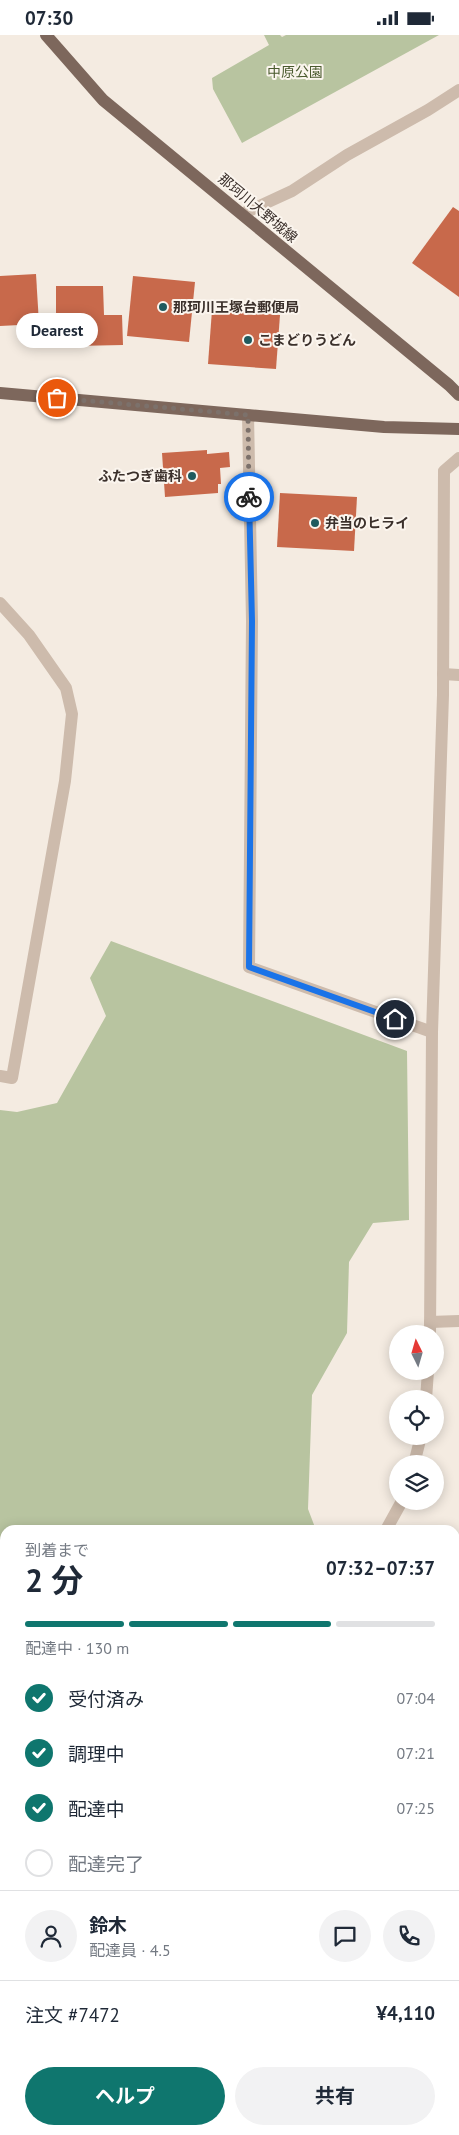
<!DOCTYPE html>
<html lang="ja">
<meta charset="utf-8">
<style>
:root{--surface:#fff;--page:#f2f2f3;--text:#1f2937;--muted:#747a83;--line:#e0e1e3;--accent:#0f766e}
body{margin:0;font-family:"PT Sans","Noto Sans JP",sans-serif;background:var(--page);color:var(--text);height:100vh;display:flex;flex-direction:column;font-size:19px;white-space:nowrap}
*{box-sizing:border-box;margin:0}
p{font-size:16px;color:var(--muted)}
.icon{flex:none;width:28px;height:28px;fill:none;stroke:currentColor;stroke-width:2;stroke-linecap:round;stroke-linejoin:round}
.map{position:relative;flex:1;overflow:hidden}
.side{position:absolute;left:0px;top:1490px;width:460px;height:610px;display:flex;flex-direction:column;background:var(--surface);border-radius:15px 15px 0 0;box-shadow:0 2px 12px #0003}
.side>*{flex:none}
.needle{width:32px;rotate:355deg}
.fabs{position:absolute;left:389px;top:1290px;display:grid;gap:10px}
.fabs a{display:grid;place-items:center;width:55px;height:55px;border-radius:50%;background:var(--surface);box-shadow:0 2px 12px #0003;font-size:25px}
.pin{position:absolute;display:grid;place-items:center;width:42px;height:42px;color:#fff;margin:-21px;border:2px solid #fff;border-radius:50%;box-shadow:0 1px 5px #0007}
.courier{position:absolute;display:grid;place-items:center;width:50px;height:50px;margin:-25px;border:4px solid #1a73e8;border-radius:50%;background:#fff;color:#222;box-shadow:0 1px 6px #0007}
.bubble{position:absolute;height:35px;border-radius:18px;background:var(--surface);box-shadow:0 2px 12px #0003;font-size:16px;font-weight:700;line-height:35px;text-align:center}
.summary em{font-style:normal;font-weight:700}
.summary div{display:flex;flex-direction:column-reverse}
.summary{display:flex;align-items:center;justify-content:space-between;height:85px;padding:0 25px}
h1{font-size:32px;font-weight:700;line-height:38px}
.bar{display:grid;grid-template-columns:repeat(4,1fr);gap:8px 5px;align-content:center;height:60px;padding:0 25px}
.bar i{height:6px;border-radius:4px;background:var(--line)}
.bar .current{background:var(--accent)}
.bar p{grid-column:span 4}
.line{display:flex;align-items:center;gap:12px;padding:0 25px;border-top:1px solid var(--line)}
.line div{flex:1}
.round{display:grid;place-items:center;flex:none;width:52px;height:52px;border-radius:26px;background:var(--page)}
ol{padding:0 25px;list-style:none}
li{display:flex;align-items:center;gap:15px;height:55px}
li p{margin-inline-start:auto}
li .icon{padding:5px;border-radius:50%;background:var(--accent);color:#fff;stroke-width:4}
li:last-child{color:var(--muted)}
li i{width:28px;height:28px;border:2px solid var(--line);border-radius:50%}
.action{display:flex;gap:10px;margin-top:auto;padding:10px 25px}
.action a{flex:1;height:58px;border-radius:30px;background:var(--accent);color:#fff;font-size:20px;font-weight:700;line-height:58px;text-align:center}
.action a+a{background:var(--page);color:var(--text)}
.status{display:flex;justify-content:space-between;align-items:center;height:35px;padding:0 25px;background:var(--surface);direction:ltr}
.status svg{height:14px;fill:currentColor}
.map>svg:first-child{display:block}
.green{fill:#b8c4a0}
.building{fill:#c8694b}
.lines{fill:none;stroke-linecap:round;stroke-linejoin:round}
.minor{stroke:#cdbbac;stroke-width:12}
.major{stroke:#7d675c;stroke-width:12}
.done{stroke:#7c716b;stroke-width:5;stroke-dasharray:0 9}
.route{stroke:#1a73e8;stroke-width:6}
.poi-dot{fill:#1f5a5e;stroke:#fbf5ee;stroke-width:2}
.labels{text-anchor:middle;dominant-baseline:central;stroke-width:4;stroke-linejoin:round;paint-order:stroke}
.park-label{font-size:14px;fill:#4a5a2e;stroke:#fbf5ee}
.street-label{font-size:14px;fill:#3b302b;stroke:#fbf5ee}
.poi-label{font-size:14px;font-weight:bold;fill:#3b302b;stroke:#fbf5ee;text-anchor:start}
</style>
<div class="status"><b>07:30</b><svg viewBox="0 0 49 12"><path d="M0 12V9h3v3zM5 12V6h3v6zM10 12V3h3v9zM15 12V0h3v12zM26 1h20v11H26zM47 4h2v5h-2z"/></svg></div>
<div class="map">
<svg width="459" height="2100" viewBox="0 0 459 2100">
<rect width="100%" height="100%" fill="#f4ebe1"/>
<g class="green">
<polygon points="264,0 280,0 282,2 286,0 439,0 242,108 213,54 212,43 269,10"/>
<polygon points="111,906 407,1016 409,1185 373,1188 349,1227 347,1298 312,1360 308,1474 316,1495 5,1495 5,1873 0,1874 0,1075 17,1077 57,1068 106,981 90,943"/>
</g>
<g class="building">
<polygon points="453,172 459,176 459,262 412,228"/>
<polygon points="36,239 39,289 0,291 0,241"/>
<polygon points="133,241 195,247 189,307 127,301"/>
<polygon points="56,251 103,251 104,280 122,280 123,310 75,311 74,286 56,286"/>
<polygon points="212,275 280,280 276,334 208,329"/>
<polygon points="207,415 207,419 229,417 230,432 220,433 221,449 218,449 218,458 165,462 162,418"/>
<polygon points="280,458 357,462 354,516 277,512"/>
</g>
<g class="lines">
<g class="minor">
<polyline points="242,179 292,156 347,120 428,75 459,55"/>
<polyline points="248,380 252,586 249,932 432,997"/>
<polyline points="0,568 29,600 66,653 72,679 65,746 12,1043 0,1041"/>
<polyline points="443,639 459,640"/>
<polyline points="430,1287 459,1286"/>
<polyline points="430,1299 432,997 443,660 444,436 459,423"/>
<polyline points="426,1364 428,1336"/>
<polyline points="414,1429 421,1401"/>
<polyline points="386,1495 402,1466"/>
<polyline points="455,1833 459,1818"/>
<polyline points="0,1889 5,1887"/>
<polyline points="455,2062 459,2062"/>
<polyline points="446,2095 446,2100"/>
<polyline points="46,2100 46,2095"/>
<polyline points="238,2100 238,2095"/>
</g>
<g class="major">
<polyline points="46,0 103,65 449,350 459,360"/>
<polyline points="0,358 384,392 459,394"/>
</g>
</g>
<g class="lines">
<polyline class="done" points="57,363 248,380 249,462"/>
<polyline class="route" points="249,462 252,586 249,932 395,984"/>
</g>
<g class="poi-dot">
<circle cx="163" cy="272" r="5"/>
<circle cx="248" cy="305" r="5"/>
<circle cx="192" cy="441" r="5"/>
<circle cx="315" cy="488" r="5"/>
</g>
<g class="labels">
<g class="park-label">
<text x="295" y="37">中原公園</text>
</g>
<g class="street-label">
<text transform="translate(258 173) rotate(40)">那珂川大野城線</text>
</g>
<g class="poi-label">
<text x="173" y="272">那珂川王塚台郵便局</text>
<text x="258" y="305">こまどりうどん</text>
<text x="182" y="441" text-anchor="end">ふたつぎ歯科</text>
<text x="325" y="488">弁当のヒライ</text>
</g>
</g>
</svg>
<div class="fabs">
<a><svg class="needle" viewBox="-14 -14 28 28"><path d="M0-13l5 13h-10z" fill="#e53935"/><path d="M0 13l5-13h-10z" fill="#747a83"/></svg></a>
<a><svg class="icon" aria-label="locate" viewBox="0 0 24 24"><circle cx="12" cy="12" r="6"/><path d="M12 2v4M12 18v4M2 12h4M18 12h4"/></svg></a>
<a><svg class="icon" aria-label="layers" viewBox="0 0 24 24"><path d="M12 4l9 5-9 5-9-5zM3 14l9 5 9-5"/></svg></a>
</div>
<div class="pin" style="left:57px;top:363px;background:#ea580c"><svg class="icon" aria-label="bag" viewBox="0 0 24 24"><path d="M5 8h14l-1 12H6zM9 8a3 3 0 0 1 6 0"/></svg></div>
<div class="pin" style="left:395px;top:984px;background:#1f2937"><svg class="icon" aria-label="home" viewBox="0 0 24 24"><path d="M3 11l9-7 9 7M6 9v11h12V9"/></svg></div>
<div class="courier" style="left:249px;top:462px"><svg class="icon" aria-label="bike" viewBox="0 0 24 24"><circle cx="6" cy="16" r="4"/><circle cx="18" cy="16" r="4"/><path d="M6 16l4-8h5l3 8M10 8l3 8H6M13 5h3"/></svg></div>
<div class="bubble" style="left:16px;top:278px;width:82px">Dearest</div>
<section class="side">
<div class="summary"><div><h1>2 分</h1><p>到着まで</p></div><em>07:32–07:37</em></div>
<div class="bar"><i class="current"></i><i class="current"></i><i class="current"></i><i></i><p>配達中 · 130 m</p></div>
<ol>
<li><svg class="icon" aria-label="check" viewBox="0 0 24 24"><path d="M5 12l5 5 9-10"/></svg>受付済み<p>07:04</p></li>
<li><svg class="icon" aria-label="check" viewBox="0 0 24 24"><path d="M5 12l5 5 9-10"/></svg>調理中<p>07:21</p></li>
<li><svg class="icon" aria-label="check" viewBox="0 0 24 24"><path d="M5 12l5 5 9-10"/></svg>配達中<p>07:25</p></li>
<li><i></i>配達完了</li>
</ol>
<div class="line" style="height:90px"><a class="round"><svg class="icon" aria-label="person" viewBox="0 0 24 24"><circle cx="12" cy="8" r="4"/><path d="M4 21q1-7 8-7t8 7"/></svg></a><div><b>鈴木</b><p>配達員 · 4.5</p></div><a class="round"><svg class="icon" aria-label="chat" viewBox="0 0 24 24"><path d="M4 5h16v11H9l-5 4z"/></svg></a><a class="round"><svg class="icon" aria-label="phone" viewBox="0 0 24 24"><path d="M5 4h4l2 5-3 2q2 4 5 5l2-3 5 2v4C11 20 4 13 5 4z"/></svg></a></div>
<div class="line" style="height:65px"><div>注文 #7472</div><b>¥4,110</b></div>
<div class="action"><a>ヘルプ</a><a>共有</a></div>
</section>
</div>
